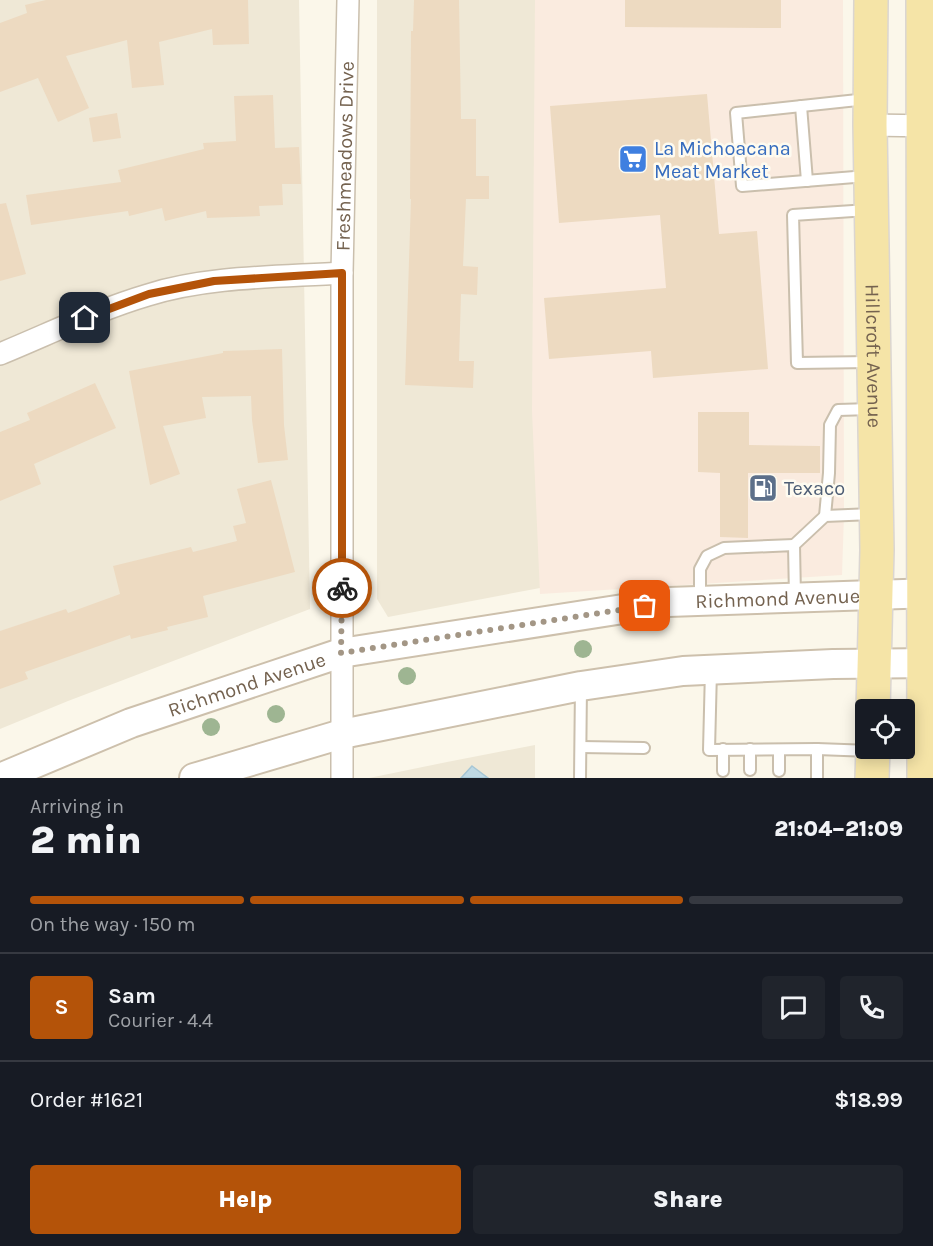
<!DOCTYPE html>
<meta charset="utf-8">
<style>
:root{--surface:#171b24;--page:#20242c;--text:#f1f3f6;--muted:#9ea1a6;--line:#363941;--accent:#b45309}
body{margin:0;font-family:Karla,sans-serif;background:var(--page);color:var(--text);height:100vh;display:flex;flex-direction:column;font-size:22px;white-space:nowrap}
*{box-sizing:border-box;margin:0}
p{font-size:20px;color:var(--muted)}
.icon{flex:none;width:33px;height:33px;fill:none;stroke:currentColor;stroke-width:2;stroke-linecap:round;stroke-linejoin:round}
.map{position:relative;height:778px;overflow:hidden}
.panel{display:flex;flex-direction:column;background:var(--surface);flex:1}
.panel>*{flex:none}
.controls{position:absolute;left:855px;top:699px;display:grid;gap:12px}
.controls a{display:grid;place-items:center;width:60px;height:60px;border-radius:6px;background:var(--surface);box-shadow:0 3px 15px #0003;font-size:30px}
.pin{position:absolute;display:grid;place-items:center;width:51px;height:51px;color:#fff;margin:-26px;border-radius:12px;box-shadow:0 3px 9px #0006}
.courier{position:absolute;display:grid;place-items:center;width:60px;height:60px;margin:-30px;border:4px solid #b45309;border-radius:50%;background:#fff;color:#222;box-shadow:0 2px 8px #0007}
.overview em{font-style:normal;font-weight:800}
.overview div{display:flex;flex-direction:column-reverse}
.overview{display:flex;align-items:center;justify-content:space-between;height:102px;padding:0 30px}
h1{font-size:39px;font-weight:800;line-height:45px}
.bar{display:grid;grid-template-columns:repeat(4,1fr);gap:9px 6px;align-content:center;height:72px;padding:0 30px}
.bar i{height:8px;border-radius:4px;background:var(--line)}
.bar .selected{background:var(--accent)}
.bar p{grid-column:span 4}
.line{display:flex;align-items:center;gap:15px;padding:0 30px;border-top:2px solid var(--line)}
.line div{flex:1}
.round{display:grid;place-items:center;flex:none;width:63px;height:63px;border-radius:6px;background:var(--page)}
.action{display:flex;gap:12px;margin-top:auto;padding:12px 30px}
.action a{flex:1;height:69px;border-radius:6px;background:var(--accent);color:#fff;font-size:24px;font-weight:800;line-height:69px;text-align:center}
.action a+a{background:var(--page);color:var(--text)}
.map>svg:first-child{display:block}
.residential{fill:#efe8d6}
.commercial{fill:#faebdf}
.water{fill:#bfd9e4;stroke:#a6c6d5;stroke-width:1.5}
.building{fill:#eddac1}
.lines{fill:none;stroke-linecap:round;stroke-linejoin:round}
.lane-casing{stroke:#cabfad;stroke-width:14}
.street-casing{stroke:#cabfad;stroke-width:24}
.secondary-casing{stroke:#cdc0ac;stroke-width:32}
.primary-casing{stroke:#dbd6d1;stroke-width:36}
.lane{stroke:#fff;stroke-width:10}
.street{stroke:#fff;stroke-width:21}
.secondary{stroke:#fff;stroke-width:28}
.primary{stroke:#f5e4a7;stroke-width:33}
.tree{fill:#9eb592}
.done{stroke:#a39685;stroke-width:6;stroke-dasharray:0 10.8}
.route{stroke:#b45309;stroke-width:8}
.labels{text-anchor:middle;dominant-baseline:central;stroke-width:5;stroke-linejoin:round;paint-order:stroke}
.shop-label{font-size:20px;fill:#366cbe;stroke:#fefbf0;text-anchor:start}
.street-label{font-size:20px;fill:#74624f;stroke:#fefbf0}
.service-label{font-size:20px;fill:#4e5e75;stroke:#fefbf0;text-anchor:start}
</style>
<div class="map">
<svg width="933" height="778" viewBox="0 0 933 778">
<rect width="100%" height="100%" fill="#fbf7ea"/>
<g class="residential">
<polygon points="0,0 299,0 310,609 68,701 0,729"/>
<polygon points="377,0 540,0 540,588 388,617 377,599"/>
<polygon points="535,745 535,778 369,778 447,762"/>
</g>
<polygon class="commercial" points="535,0 843,0 844,515 842,575 540,594 532,411"/>
<polygon class="water" points="472,766 488,778 461,778"/>
<g class="building">
<polygon points="46,0 248,0 249,44 213,45 212,29 159,42 164,85 132,88 127,40 66,56 89,108 58,122 38,78 0,92 0,23 27,13 25,5"/>
<polygon points="414,0 459,0 461,119 476,119 476,176 489,176 489,199 466,199 463,266 478,267 477,295 461,294 459,361 474,361 473,388 405,385 411,199 410,199 411,31 413,31"/>
<polygon points="625,0 781,0 781,28 625,27"/>
<polygon points="707,94 719,234 757,231 768,369 653,378 651,351 549,359 544,298 666,288 660,215 559,223 550,106"/>
<polygon points="273,95 275,148 299,147 301,184 282,184 283,205 259,206 260,216 207,218 206,211 165,221 162,208 129,216 128,211 31,225 26,195 121,182 118,170 204,149 203,143 236,141 234,96"/>
<polygon points="117,113 121,138 93,142 89,118"/>
<polygon points="6,203 26,274 0,281 0,204"/>
<polygon points="282,349 284,425 288,460 258,463 252,420 251,396 202,397 206,418 163,426 180,474 150,485 129,371 223,353 223,351"/>
<polygon points="95,383 116,428 34,464 41,484 0,501 0,432 30,420 27,413"/>
<polygon points="698,412 749,412 749,445 820,446 820,473 748,473 748,538 720,537 720,473 698,472"/>
<polygon points="271,480 295,572 203,596 208,617 167,627 168,630 131,639 130,635 25,672 28,679 0,689 0,631 66,609 68,613 120,594 113,566 191,547 193,552 237,541 233,526 246,523 237,489"/>
</g>
<g class="lines">
<g class="lane-casing">
<g id="lane">
<polyline points="801,106 807,181"/>
<polyline points="867,176 742,186 736,113 867,99"/>
<polyline points="868,210 793,215 797,363 870,362"/>
<polyline points="825,516 829,473 830,425 838,410 871,409"/>
<polyline points="794,545 825,516 872,514"/>
<polyline points="700,601 700,569 707,556 724,548 794,545 795,597"/>
<polyline points="711,670 709,750 817,749 817,778"/>
<polyline points="581,747 644,748"/>
<polyline points="723,749 723,771"/>
<polyline points="750,749 750,770"/>
<polyline points="817,749 871,751"/>
<polyline points="779,750 779,771"/>
<polyline points="580,778 581,686"/>
</g>
</g>
<g class="street-casing">
<g id="street">
<polyline points="870,125 933,126"/>
<path d="M0 354C49 334 97 310 148 295 208 276 280 277 342 273"/>
<path id="s1" d="M342 778V273L348 0"/>
</g>
</g>
<g class="secondary-casing">
<g id="secondary">
<path id="s2" d="M0 778 131 723 341 653 668 602 933 593"/>
<polyline points="194,778 342,734 581,686 683,671 833,664 933,663"/>
</g>
</g>
<g class="primary-casing">
<g id="primary">
<path id="s3" d="M871 0 870 125 877 550 873 710"/>
<polyline points="923,0 924,778"/>
<polyline points="872,778 873,748"/>
</g>
</g>
<use href="#lane" class="lane"/>
<use href="#street" class="street"/>
<use href="#secondary" class="secondary"/>
<use href="#primary" class="primary"/>
</g>
<g class="tree">
<circle cx="583" cy="649" r="9"/>
<circle cx="407" cy="676" r="9"/>
<circle cx="276" cy="714" r="9"/>
<circle cx="211" cy="727" r="9"/>
</g>
<g class="lines">
<polyline class="done" points="342,588 341,653 645,606"/>
<polyline class="route" points="85,318 149,294 214,281 342,273 342,588"/>
</g>
<defs>
<g id="supermarket-square" transform="scale(1.5)"><rect x="-9" y="-9" width="18" height="18" rx="4" fill="#3f7fe0" stroke="#fefbf0"/><path d="M-6-5.5h2.5l.6 2H6L4.5 2H-2.5L-4.4-4H-6ZM-1.5 3.2a1.3 1.3 0 1 0 .1 0ZM3 3.2a1.3 1.3 0 1 0 .1 0Z" fill="#fff"/></g>
<g id="fuel-square" transform="scale(1.5)"><rect x="-9" y="-9" width="18" height="18" rx="4" fill="#5c6f8a" stroke="#fefbf0"/><path d="M-5.5-6h7V0h2V4h1.3V-2.5L3-4.5l.8-.8L6-3V5H2.5V1h-1V6h-7ZM-4.2-4.7v3.2H.2V-4.7Z" fill="#fff"/></g>
</defs>
<g fill-rule="evenodd">
<use href="#supermarket-square" x="633" y="159"/>
<use href="#fuel-square" x="763" y="488"/>
</g>
<g class="labels">
<g class="shop-label">
<text x="654" y="148">La Michoacana<tspan x="654" dy="23">Meat Market</tspan></text>
</g>
<g class="street-label">
<text stroke="none"><textPath href="#s1" startOffset="622">Freshmeadows Drive</textPath></text>
<text stroke="none"><textPath href="#s3" startOffset="356">Hillcroft Avenue</textPath></text>
<text stroke="none"><textPath href="#s2" startOffset="804">Richmond Avenue</textPath></text>
<text stroke="none"><textPath href="#s2" startOffset="264">Richmond Avenue</textPath></text>
</g>
<g class="service-label">
<text x="784" y="488">Texaco</text>
</g>
</g>
</svg>
<div class="controls">
<a><svg class="icon" aria-label="locate" viewBox="0 0 24 24"><circle cx="12" cy="12" r="6"/><path d="M12 2v4M12 18v4M2 12h4M18 12h4"/></svg></a>
</div>
<div class="pin" style="left:645px;top:606px;background:#ea580c"><svg class="icon" aria-label="bag" viewBox="0 0 24 24"><path d="M5 8h14l-1 12H6zM9 8a3 3 0 0 1 6 0"/></svg></div>
<div class="pin" style="left:85px;top:318px;background:#1f2937"><svg class="icon" aria-label="home" viewBox="0 0 24 24"><path d="M3 11l9-7 9 7M6 9v11h12V9"/></svg></div>
<div class="courier" style="left:342px;top:588px"><svg class="icon" aria-label="bike" viewBox="0 0 24 24"><circle cx="6" cy="16" r="4"/><circle cx="18" cy="16" r="4"/><path d="M6 16l4-8h5l3 8M10 8l3 8H6M13 5h3"/></svg></div>
</div>
<section class="panel">
<div class="overview"><div><h1>2 min</h1><p>Arriving in</p></div><em>21:04–21:09</em></div>
<div class="bar"><i class="selected"></i><i class="selected"></i><i class="selected"></i><i></i><p>On the way · 150 m</p></div>
<div class="line" style="height:108px"><b class="round" style="background:var(--accent);color:#fff">S</b><div><b>Sam</b><p>Courier · 4.4</p></div><a class="round"><svg class="icon" aria-label="chat" viewBox="0 0 24 24"><path d="M4 5h16v11H9l-5 4z"/></svg></a><a class="round"><svg class="icon" aria-label="phone" viewBox="0 0 24 24"><path d="M5 4h4l2 5-3 2q2 4 5 5l2-3 5 2v4C11 20 4 13 5 4z"/></svg></a></div>
<div class="line" style="height:78px"><div>Order #1621</div><b>$18.99</b></div>
<div class="action"><a>Help</a><a>Share</a></div>
</section>
